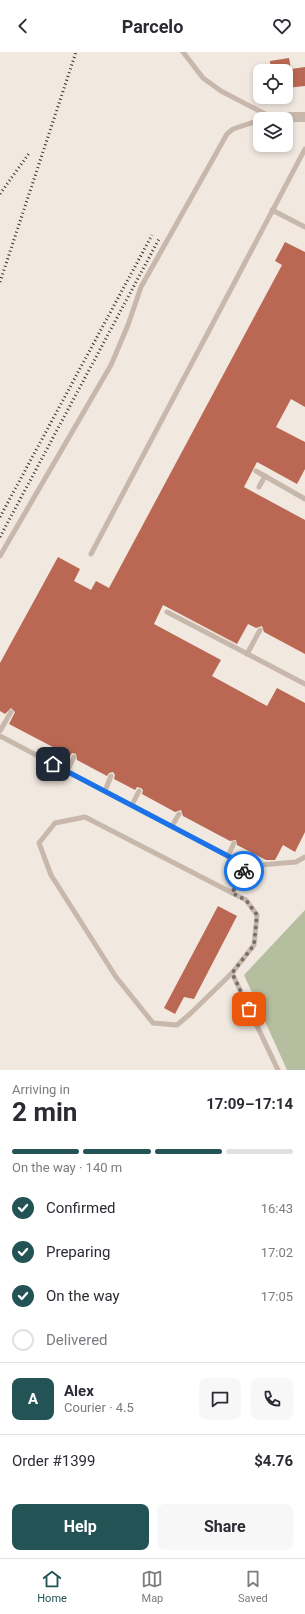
<!DOCTYPE html>
<meta charset="utf-8">
<style>
:root{--surface:#fff;--page:#f7f7f7;--text:#2b2b33;--muted:#7c7c81;--line:#e1e1e2;--accent:#235354}
body{margin:0;font-family:Roboto,sans-serif;background:var(--page);color:var(--text);height:100vh;display:flex;flex-direction:column;font-size:15px;white-space:nowrap}
*{box-sizing:border-box;margin:0}
p{font-size:13px;color:var(--muted)}
.icon{flex:none;width:22px;height:22px;fill:none;stroke:currentColor;stroke-width:2;stroke-linecap:round;stroke-linejoin:round}
.map{position:relative;height:1018px;overflow:hidden}
.side{display:flex;flex-direction:column;background:var(--surface);flex:1}
.side>*{flex:none}
.buttons{position:absolute;left:253px;top:12px;display:grid;gap:8px}
.buttons a{display:grid;place-items:center;width:40px;height:40px;border-radius:8px;background:var(--surface);box-shadow:0 2px 6px #0003;font-size:20px}
.pin{position:absolute;display:grid;place-items:center;width:34px;height:34px;color:#fff;margin:-17px;border-radius:8px;box-shadow:0 2px 6px #0006}
.courier{position:absolute;display:grid;place-items:center;width:40px;height:40px;margin:-20px;border:3px solid #1a73e8;border-radius:50%;background:#fff;color:#222;box-shadow:0 1px 5px #0007}
.headline em{font-style:normal;font-weight:700}
.headline div{display:flex;flex-direction:column-reverse}
.headline{display:flex;align-items:center;justify-content:space-between;height:68px;padding:0 12px}
h1{font-size:26px;font-weight:700;line-height:30px}
.bar{display:grid;grid-template-columns:repeat(4,1fr);gap:6px 4px;align-content:center;height:48px;padding:0 12px}
.bar i{height:5px;border-radius:3px;background:var(--line)}
.bar .current{background:var(--accent)}
.bar p{grid-column:span 4}
.line{display:flex;align-items:center;gap:10px;padding:0 12px;border-top:1px solid var(--line)}
.line div{flex:1}
.round{display:grid;place-items:center;flex:none;width:42px;height:42px;border-radius:8px;background:var(--page)}
ol{padding:0 12px;list-style:none}
li{display:flex;align-items:center;gap:12px;height:44px}
li p{margin-inline-start:auto}
li .icon{padding:4px;border-radius:50%;background:var(--accent);color:#fff;stroke-width:4}
li:last-child{color:var(--muted)}
li i{width:22px;height:22px;border:2px solid var(--line);border-radius:50%}
.action{display:flex;gap:8px;margin-top:auto;padding:8px 12px}
.action a{flex:1;height:46px;border-radius:8px;background:var(--accent);color:#fff;font-size:16px;font-weight:700;line-height:46px;text-align:center}
.action a+a{background:var(--page);color:var(--text)}
header{display:flex;justify-content:space-between;align-items:center;height:52px;padding:0 12px;background:var(--surface);font-size:18px;font-weight:700}
.dock{display:flex;justify-content:space-around;align-items:center;height:56px;border-top:1px solid var(--line);background:var(--surface);font-size:11px;color:var(--muted)}
.dock a{display:grid;justify-items:center;gap:2px}
.dock .current{color:var(--accent)}
.map>svg:first-child{display:block}
.green{fill:#b6bea0}
.building{fill:#ba6853}
.lines{fill:none;stroke-linecap:round;stroke-linejoin:round}
.lane{stroke:#c8b8ac;stroke-width:5}
.street{stroke:#c8b8ac;stroke-width:10}
.rail{stroke:#362e2a;stroke-width:3;stroke-dasharray:1 3;stroke-linecap:butt}
.done{stroke:#776f69;stroke-width:4;stroke-dasharray:0 7.2}
.route{stroke:#1a73e8;stroke-width:5}
</style>
<header><svg class="icon" aria-label="back" viewBox="0 0 24 24"><path d="M15 5l-7 7 7 7"/></svg>Parcelo<svg class="icon" aria-label="heart" viewBox="0 0 24 24"><path d="M12 20l-8-8c-3-5 5-10 8-4 3-6 11-1 8 4z"/></svg></header>
<div class="map">
<svg width="305" height="1018" viewBox="0 0 305 1018">
<rect width="100%" height="100%" fill="#f1e8df"/>
<polygon class="green" points="305,858 305,1018 287,1018 244,923"/>
<g class="building">
<polygon points="289,6 291,17 305,15 305,34 286,36 286,19 271,19 270,9"/>
<polygon points="285,190 305,200 305,355 291,347 276,375 305,390 305,417 297,432 257,410 244,435 305,468 305,602 264,580 262,574 256,576 248,572 237,592 163,553 154,572 221,608 212,624 267,654 277,636 305,651 305,780 295,800 283,793 275,808 266,808 237,793 236,788 230,789 183,764 181,758 175,760 142,742 143,738 141,736 137,735 135,738 114,727 115,723 113,720 109,721 107,724 77,708 76,702 72,701 70,704 9,672 15,660 11,656 5,662 0,659 0,611 58,505 80,517 74,529 91,538 96,529 109,536 282,213 275,209"/>
<polygon points="218,854 237,864 194,947 184,945 175,962 164,956"/>
</g>
<g class="lines">
<g class="lane">
<polyline points="183,0 203,26 221,39 271,65"/>
<polyline points="272,158 305,175"/>
<polyline points="256,419 305,447"/>
<polyline points="259,435 265,424"/>
<polyline points="91,502 305,97"/>
<polyline points="0,504 111,313 128,273 141,235 227,82 233,77 260,68"/>
<polyline points="167,560 305,632"/>
<polyline points="247,602 260,578"/>
<polyline points="0,679 11,660"/>
<polyline points="0,684 247,814"/>
<polyline points="67,719 74,705"/>
<polyline points="105,739 111,724"/>
<polyline points="132,753 139,739"/>
<polygon points="85,765 246,848 257,863 254,893 232,921 190,962 177,973 153,971 116,925 51,823 39,791 55,771"/>
<polyline points="172,774 179,762"/>
<polyline points="228,804 234,791"/>
<polyline points="232,841 247,814 296,810 305,805"/>
<polyline points="232,921 278,1018"/>
</g>
<polyline class="street" points="271,65 305,65"/>
<g class="rail">
<polyline points="0,142 30,100"/>
<polyline points="0,230 76,0"/>
<polyline points="0,465 152,183"/>
<polyline points="0,485 159,187"/>
</g>
</g>
<g class="lines">
<polyline class="done" points="244,819 232,841 246,848 257,863 254,893 232,921 249,957"/>
<polyline class="route" points="53,712 247,814 244,819"/>
</g>
</svg>
<div class="buttons">
<a><svg class="icon" aria-label="locate" viewBox="0 0 24 24"><circle cx="12" cy="12" r="6"/><path d="M12 2v4M12 18v4M2 12h4M18 12h4"/></svg></a>
<a><svg class="icon" aria-label="layers" viewBox="0 0 24 24"><path d="M12 4l9 5-9 5-9-5zM3 14l9 5 9-5"/></svg></a>
</div>
<div class="pin" style="left:249px;top:957px;background:#ea580c"><svg class="icon" aria-label="bag" viewBox="0 0 24 24"><path d="M5 8h14l-1 12H6zM9 8a3 3 0 0 1 6 0"/></svg></div>
<div class="pin" style="left:53px;top:712px;background:#1f2937"><svg class="icon" aria-label="home" viewBox="0 0 24 24"><path d="M3 11l9-7 9 7M6 9v11h12V9"/></svg></div>
<div class="courier" style="left:244px;top:819px"><svg class="icon" aria-label="bike" viewBox="0 0 24 24"><circle cx="6" cy="16" r="4"/><circle cx="18" cy="16" r="4"/><path d="M6 16l4-8h5l3 8M10 8l3 8H6M13 5h3"/></svg></div>
</div>
<section class="side">
<div class="headline"><div><h1>2 min</h1><p>Arriving in</p></div><em>17:09–17:14</em></div>
<div class="bar"><i class="current"></i><i class="current"></i><i class="current"></i><i></i><p>On the way · 140 m</p></div>
<ol>
<li><svg class="icon" aria-label="check" viewBox="0 0 24 24"><path d="M5 12l5 5 9-10"/></svg>Confirmed<p>16:43</p></li>
<li><svg class="icon" aria-label="check" viewBox="0 0 24 24"><path d="M5 12l5 5 9-10"/></svg>Preparing<p>17:02</p></li>
<li><svg class="icon" aria-label="check" viewBox="0 0 24 24"><path d="M5 12l5 5 9-10"/></svg>On the way<p>17:05</p></li>
<li><i></i>Delivered</li>
</ol>
<div class="line" style="height:72px"><b class="round" style="background:var(--accent);color:#fff">A</b><div><b>Alex</b><p>Courier · 4.5</p></div><a class="round"><svg class="icon" aria-label="chat" viewBox="0 0 24 24"><path d="M4 5h16v11H9l-5 4z"/></svg></a><a class="round"><svg class="icon" aria-label="phone" viewBox="0 0 24 24"><path d="M5 4h4l2 5-3 2q2 4 5 5l2-3 5 2v4C11 20 4 13 5 4z"/></svg></a></div>
<div class="line" style="height:52px"><div>Order #1399</div><b>$4.76</b></div>
<div class="action"><a>Help</a><a>Share</a></div>
</section>
<nav class="dock">
<a class="current"><svg class="icon" aria-label="home" viewBox="0 0 24 24"><path d="M3 11l9-7 9 7M6 9v11h12V9"/></svg>Home</a>
<a><svg class="icon" aria-label="map" viewBox="0 0 24 24"><path d="M3 6l6-2 6 2 6-2v14l-6 2-6-2-6 2zM9 4v14M15 6v14"/></svg>Map</a>
<a><svg class="icon" aria-label="saved" viewBox="0 0 24 24"><path d="M7 4h10v16l-5-4-5 4z"/></svg>Saved</a>
</nav>
